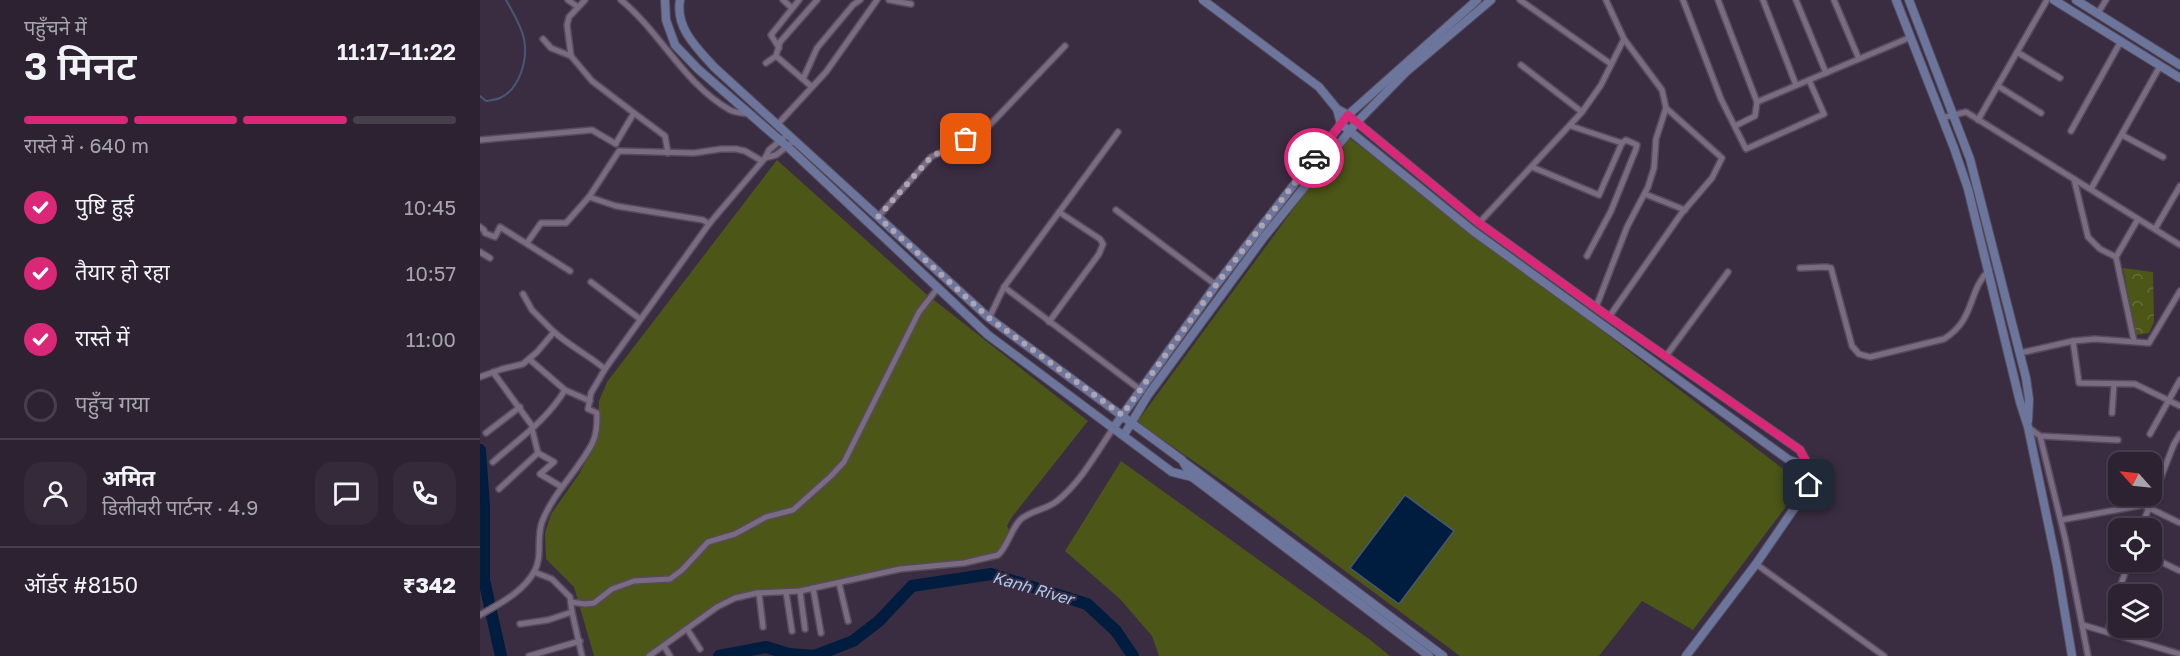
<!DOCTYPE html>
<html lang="hi">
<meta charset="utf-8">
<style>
:root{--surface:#2c2232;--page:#342a3a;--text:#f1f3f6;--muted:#a6a4ac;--line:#483f4d;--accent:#db2777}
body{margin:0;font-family:"Golos Text","Noto Sans Devanagari",sans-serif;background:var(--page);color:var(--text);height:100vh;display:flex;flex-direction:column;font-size:22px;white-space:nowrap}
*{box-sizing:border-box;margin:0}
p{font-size:20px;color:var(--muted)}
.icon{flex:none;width:33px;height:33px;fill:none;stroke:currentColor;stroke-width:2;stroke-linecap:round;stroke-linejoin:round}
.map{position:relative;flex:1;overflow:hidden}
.panel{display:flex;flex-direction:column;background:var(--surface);width:480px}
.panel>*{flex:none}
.needle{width:39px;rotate:297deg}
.controls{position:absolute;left:1628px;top:452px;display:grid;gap:12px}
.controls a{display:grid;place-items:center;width:54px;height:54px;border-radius:12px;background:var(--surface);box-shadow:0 2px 4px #0004,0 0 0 2px var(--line);font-size:30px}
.pin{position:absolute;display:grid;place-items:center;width:51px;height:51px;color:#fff;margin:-26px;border-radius:12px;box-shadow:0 3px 9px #0006}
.courier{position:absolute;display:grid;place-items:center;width:60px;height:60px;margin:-30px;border:4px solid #db2777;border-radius:50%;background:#fff;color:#222;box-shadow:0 2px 8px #0007}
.summary em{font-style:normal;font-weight:600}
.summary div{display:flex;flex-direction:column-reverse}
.summary{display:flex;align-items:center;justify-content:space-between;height:102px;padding:0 24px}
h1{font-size:39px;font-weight:600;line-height:45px}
.bar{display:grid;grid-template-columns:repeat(4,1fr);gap:9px 6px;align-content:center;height:72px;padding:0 24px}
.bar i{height:8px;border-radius:4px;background:var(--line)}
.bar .active{background:var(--accent)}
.bar p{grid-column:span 4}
.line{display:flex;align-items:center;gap:15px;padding:0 24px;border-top:2px solid var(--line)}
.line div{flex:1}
.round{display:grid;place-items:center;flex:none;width:63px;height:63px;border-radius:18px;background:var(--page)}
ol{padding:0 24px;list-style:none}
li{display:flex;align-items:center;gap:18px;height:66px}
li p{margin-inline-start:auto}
li .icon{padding:6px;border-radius:50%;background:var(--accent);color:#fff;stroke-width:4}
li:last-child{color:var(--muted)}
li i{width:33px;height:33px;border:3px solid var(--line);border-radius:50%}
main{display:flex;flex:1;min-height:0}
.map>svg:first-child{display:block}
.grass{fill:#4c5617}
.park{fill:url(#park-crowns)}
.water{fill:#001c3e;stroke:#475874;stroke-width:1.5}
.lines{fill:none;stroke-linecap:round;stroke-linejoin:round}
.stream{stroke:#475874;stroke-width:2}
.river{stroke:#001c3e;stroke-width:12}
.street-casing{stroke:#564b5d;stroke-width:8}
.secondary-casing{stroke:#564b5d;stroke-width:10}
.street{stroke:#7a6b82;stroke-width:5}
.secondary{stroke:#6c769c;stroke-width:8}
.done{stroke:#aea5b4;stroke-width:6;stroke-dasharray:0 10.8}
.route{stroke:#db2777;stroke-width:8}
.labels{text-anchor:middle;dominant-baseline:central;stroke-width:4.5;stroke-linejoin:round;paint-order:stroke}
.water-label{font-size:16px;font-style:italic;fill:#abc9ef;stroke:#3a2d42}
</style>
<main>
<section class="panel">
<div class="summary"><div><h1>3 मिनट</h1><p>पहुँचने में</p></div><em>11:17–11:22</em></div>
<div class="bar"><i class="active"></i><i class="active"></i><i class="active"></i><i></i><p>रास्ते में · 640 m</p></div>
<ol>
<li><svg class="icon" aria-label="check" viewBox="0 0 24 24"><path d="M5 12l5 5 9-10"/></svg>पुष्टि हुई<p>10:45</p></li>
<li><svg class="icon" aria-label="check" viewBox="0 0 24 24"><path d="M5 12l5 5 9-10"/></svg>तैयार हो रहा<p>10:57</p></li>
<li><svg class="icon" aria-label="check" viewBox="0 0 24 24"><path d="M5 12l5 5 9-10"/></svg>रास्ते में<p>11:00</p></li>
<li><i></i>पहुँच गया</li>
</ol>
<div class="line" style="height:108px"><a class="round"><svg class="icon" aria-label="person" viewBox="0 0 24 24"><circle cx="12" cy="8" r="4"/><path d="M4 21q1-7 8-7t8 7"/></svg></a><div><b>अमित</b><p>डिलीवरी पार्टनर · 4.9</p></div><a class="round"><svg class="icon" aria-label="chat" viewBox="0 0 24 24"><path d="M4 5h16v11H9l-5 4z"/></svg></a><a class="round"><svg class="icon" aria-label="phone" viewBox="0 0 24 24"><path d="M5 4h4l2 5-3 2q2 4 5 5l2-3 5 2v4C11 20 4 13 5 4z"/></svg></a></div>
<div class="line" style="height:78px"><div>ऑर्डर #8150</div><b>₹342</b></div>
</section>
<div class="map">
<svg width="1700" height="656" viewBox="0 0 1700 656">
<defs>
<pattern id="park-crowns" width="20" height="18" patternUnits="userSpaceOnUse" patternTransform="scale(1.5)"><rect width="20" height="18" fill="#4c5617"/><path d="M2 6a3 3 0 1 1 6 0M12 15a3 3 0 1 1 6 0" fill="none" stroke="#666e39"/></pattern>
</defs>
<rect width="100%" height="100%" fill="#3a2d42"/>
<g class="grass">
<polygon points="867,136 1323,484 1213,630 1162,601 1119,656 980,656 761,494 657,422"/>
<polygon points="297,160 445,293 608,421 532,517 527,526 530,532 525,551 517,557 442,567 335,589 266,596 242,608 171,656 114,656 94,587 66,559 65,533 71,514 99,474 112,450 118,427 119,401 127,382"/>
<polygon points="641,461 889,639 910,656 679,656 672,636 640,599 585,551"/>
</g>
<polygon class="park" points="1643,268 1673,272 1674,322 1669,333 1656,335"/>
<polygon class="water" points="925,495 974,531 919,604 870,568"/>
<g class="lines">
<path class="stream" d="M0 96 6 101C10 100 16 100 20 98 40 89 48 59 44 39 41 25 33 13 26 0"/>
<g class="river">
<polyline points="0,450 4,505 4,580 21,656"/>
<polyline points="239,656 286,647 309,654 334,656 373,641 399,621 432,586 511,574 607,604 636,631 653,656"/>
</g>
<g class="street-casing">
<g id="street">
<polyline points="88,0 98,7"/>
<polyline points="105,0 89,17 87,25 91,56 112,81 154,113 136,143"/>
<path d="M141 0C181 33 204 84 250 110 256 113 263 113 269 114"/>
<polyline points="303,0 312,8"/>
<polyline points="409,0 431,4"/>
<polyline points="1040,0 1131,64"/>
<polyline points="1203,0 1241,99 1266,149 1344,114 1329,80"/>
<polyline points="1238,0 1277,102 1275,116 1255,126"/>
<polyline points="1283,0 1316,85"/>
<polyline points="1316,0 1346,73"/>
<polyline points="1354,0 1379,59"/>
<polyline points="1618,13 1626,0"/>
<polyline points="63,39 71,48 91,56"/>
<polyline points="299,48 291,35 319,0"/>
<polyline points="1537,52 1580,78"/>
<polyline points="296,56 332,87"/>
<polyline points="286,63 296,56 300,42 337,0"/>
<polyline points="1041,65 1102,112"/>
<polyline points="323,79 337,48 373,5 380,0"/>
<polyline points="1518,86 1561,113"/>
<polyline points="1277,102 1431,37"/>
<polyline points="154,113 185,136 188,153"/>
<polyline points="1462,118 1486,112 1700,245"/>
<polyline points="1498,120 1567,0"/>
<polyline points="297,125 346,72 397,0"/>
<polyline points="1591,131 1641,41"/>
<polyline points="1642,135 1683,157"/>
<polyline points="0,140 112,130 136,144"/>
<polyline points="285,158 296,155 315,140"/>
<polyline points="1052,167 1119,195 1142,143 1091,126"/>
<polyline points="1594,179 1608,237 1620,249 1636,257"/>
<polyline points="1611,189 1680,66"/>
<polyline points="1165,194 1205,210"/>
<polyline points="109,197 136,206 223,220 229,224"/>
<polyline points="636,210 736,285"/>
<polyline points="398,217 451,157 504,131 585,46"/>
<polyline points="999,223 1102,112 1121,85 1144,39"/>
<polyline points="0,227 4,230 5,233 15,237 20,227 90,271"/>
<polyline points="1675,229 1700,186"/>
<polyline points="47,243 61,223 86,223 109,197 139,151 214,153 241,149 256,149 265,151 282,161"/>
<polyline points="0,252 10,258"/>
<polyline points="1107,256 1131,211 1156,149 1157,145 1146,140 1142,143"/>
<path d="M1320 268 1346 267 1351 268 1372 346 1379 354 1390 357 1464 339C1496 319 1487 292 1509 270"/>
<polyline points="111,282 160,319"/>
<polyline points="524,287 662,391"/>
<polyline points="43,294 52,310 74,332"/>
<polyline points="1116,307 1147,227 1168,187 1174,168 1176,139 1186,108 1182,90 1144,39 1126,0"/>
<polyline points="1129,317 1201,214 1232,178 1242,158 1186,108"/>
<polyline points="509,318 524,287 638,132"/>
<polyline points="569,322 619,254 623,244 620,239 579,212"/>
<polyline points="1593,341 1599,383 1655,384 1700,406"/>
<polyline points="1654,341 1636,257 1658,219"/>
<polyline points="1540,353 1593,341 1615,339 1669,343 1700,291"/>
<polyline points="1186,356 1248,272"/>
<polyline points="49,359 85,390 110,401"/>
<polyline points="13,372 53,427"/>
<path d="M0 377 22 369 43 364 57 352 74 332C90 346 108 355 125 369"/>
<polyline points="1632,413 1634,384"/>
<polyline points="1548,427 1560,436 1638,440"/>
<polyline points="52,429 58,453 74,462 60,474 82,487"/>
<polyline points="6,433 40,407"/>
<polyline points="1670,434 1700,380"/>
<polyline points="1560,436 1585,538 1608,656"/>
<path d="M13 462C40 438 66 421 85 390"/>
<polyline points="19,489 58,453"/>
<polyline points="1581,520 1663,505 1700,523"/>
<polyline points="1661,528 1694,444 1700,434"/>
<polyline points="1671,557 1700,571"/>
<polyline points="1276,564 1404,656"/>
<polyline points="54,572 72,579 90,597 92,612 102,656"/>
<polyline points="359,583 368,621"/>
<polyline points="333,588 341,633"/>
<polyline points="320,591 325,629"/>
<polyline points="306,592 312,631"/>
<polyline points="279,593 283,627"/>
<polyline points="91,602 105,604 114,603 132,589 154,581 190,579 202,570 228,542 255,534 286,517 313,510 351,476 364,462 439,312 457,289"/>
<path d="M0 615C19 604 43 592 54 572 63 557 56 538 62 522 73 493 97 472 112 444 117 434 117 424 117 413L108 409 111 393 125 369 229 224 285 158 289 150 308 134"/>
<polyline points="40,624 68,620 92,612"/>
<polyline points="1603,625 1700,654"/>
<polyline points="207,629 220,649"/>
<polyline points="1628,631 1634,605 1649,561"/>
<polyline points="184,646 190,656"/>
<polyline points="49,656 100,641"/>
<path d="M169 656 237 607 255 598 277 593 320 591 420 569 484 563 518 555C528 546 530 531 540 520 551 510 566 510 577 501 601 482 617 452 634 427"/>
</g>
</g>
<g class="secondary-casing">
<g id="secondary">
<polyline points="185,0 186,20 195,45 218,69 310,149 508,335 692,472 712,477 949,656"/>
<path d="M200 0C195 28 217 48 234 67L509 318 702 460 712 477"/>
<polyline points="723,0 839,87 857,109 861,124 993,231 1309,460 1329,467"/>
<polyline points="1416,0 1474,148 1488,189 1540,402 1548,427 1577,566 1592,656"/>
<polyline points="1429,0 1490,159 1546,378 1549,399 1548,421"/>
<polyline points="1574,0 1700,78"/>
<polyline points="1596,0 1700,65"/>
<polyline points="857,109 868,115 999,223 1129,317 1320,450 1329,467 1330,477 1324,494 1276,564 1206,656"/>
<polyline points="634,427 736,285 868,115 997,0"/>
<polyline points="644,435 668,395 784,237 877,122 926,72 1011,0"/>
<polyline points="705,463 963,656"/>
</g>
</g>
<use href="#street" class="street"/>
<use href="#secondary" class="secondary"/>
</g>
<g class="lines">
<polyline class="done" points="486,139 451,157 398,217 509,318 642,415 736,285 834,158"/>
<path class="route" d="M834 158 868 115 999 223 1129 317 1320 450C1326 462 1331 471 1329 485"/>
</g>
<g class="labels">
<g class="water-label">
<text transform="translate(553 588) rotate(16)">Kanh River</text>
</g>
</g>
</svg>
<div class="controls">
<a><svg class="needle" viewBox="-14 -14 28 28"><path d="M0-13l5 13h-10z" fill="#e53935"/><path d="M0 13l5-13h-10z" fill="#a6a4ac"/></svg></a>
<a><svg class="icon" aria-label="locate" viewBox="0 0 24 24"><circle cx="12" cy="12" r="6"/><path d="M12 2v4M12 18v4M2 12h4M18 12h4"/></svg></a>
<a><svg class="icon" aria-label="layers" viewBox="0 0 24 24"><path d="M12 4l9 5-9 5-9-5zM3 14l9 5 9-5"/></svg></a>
</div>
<div class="pin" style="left:486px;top:139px;background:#ea580c"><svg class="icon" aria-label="bag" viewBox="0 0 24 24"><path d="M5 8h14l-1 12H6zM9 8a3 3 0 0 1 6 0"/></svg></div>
<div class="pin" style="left:1329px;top:485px;background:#1f2937"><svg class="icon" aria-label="home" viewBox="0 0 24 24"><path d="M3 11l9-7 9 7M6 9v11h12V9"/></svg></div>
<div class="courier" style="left:834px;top:158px"><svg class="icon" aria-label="car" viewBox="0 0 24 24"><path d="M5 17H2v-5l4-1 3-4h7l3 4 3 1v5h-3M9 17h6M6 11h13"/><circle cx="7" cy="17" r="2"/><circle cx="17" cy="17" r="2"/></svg></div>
</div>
</main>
